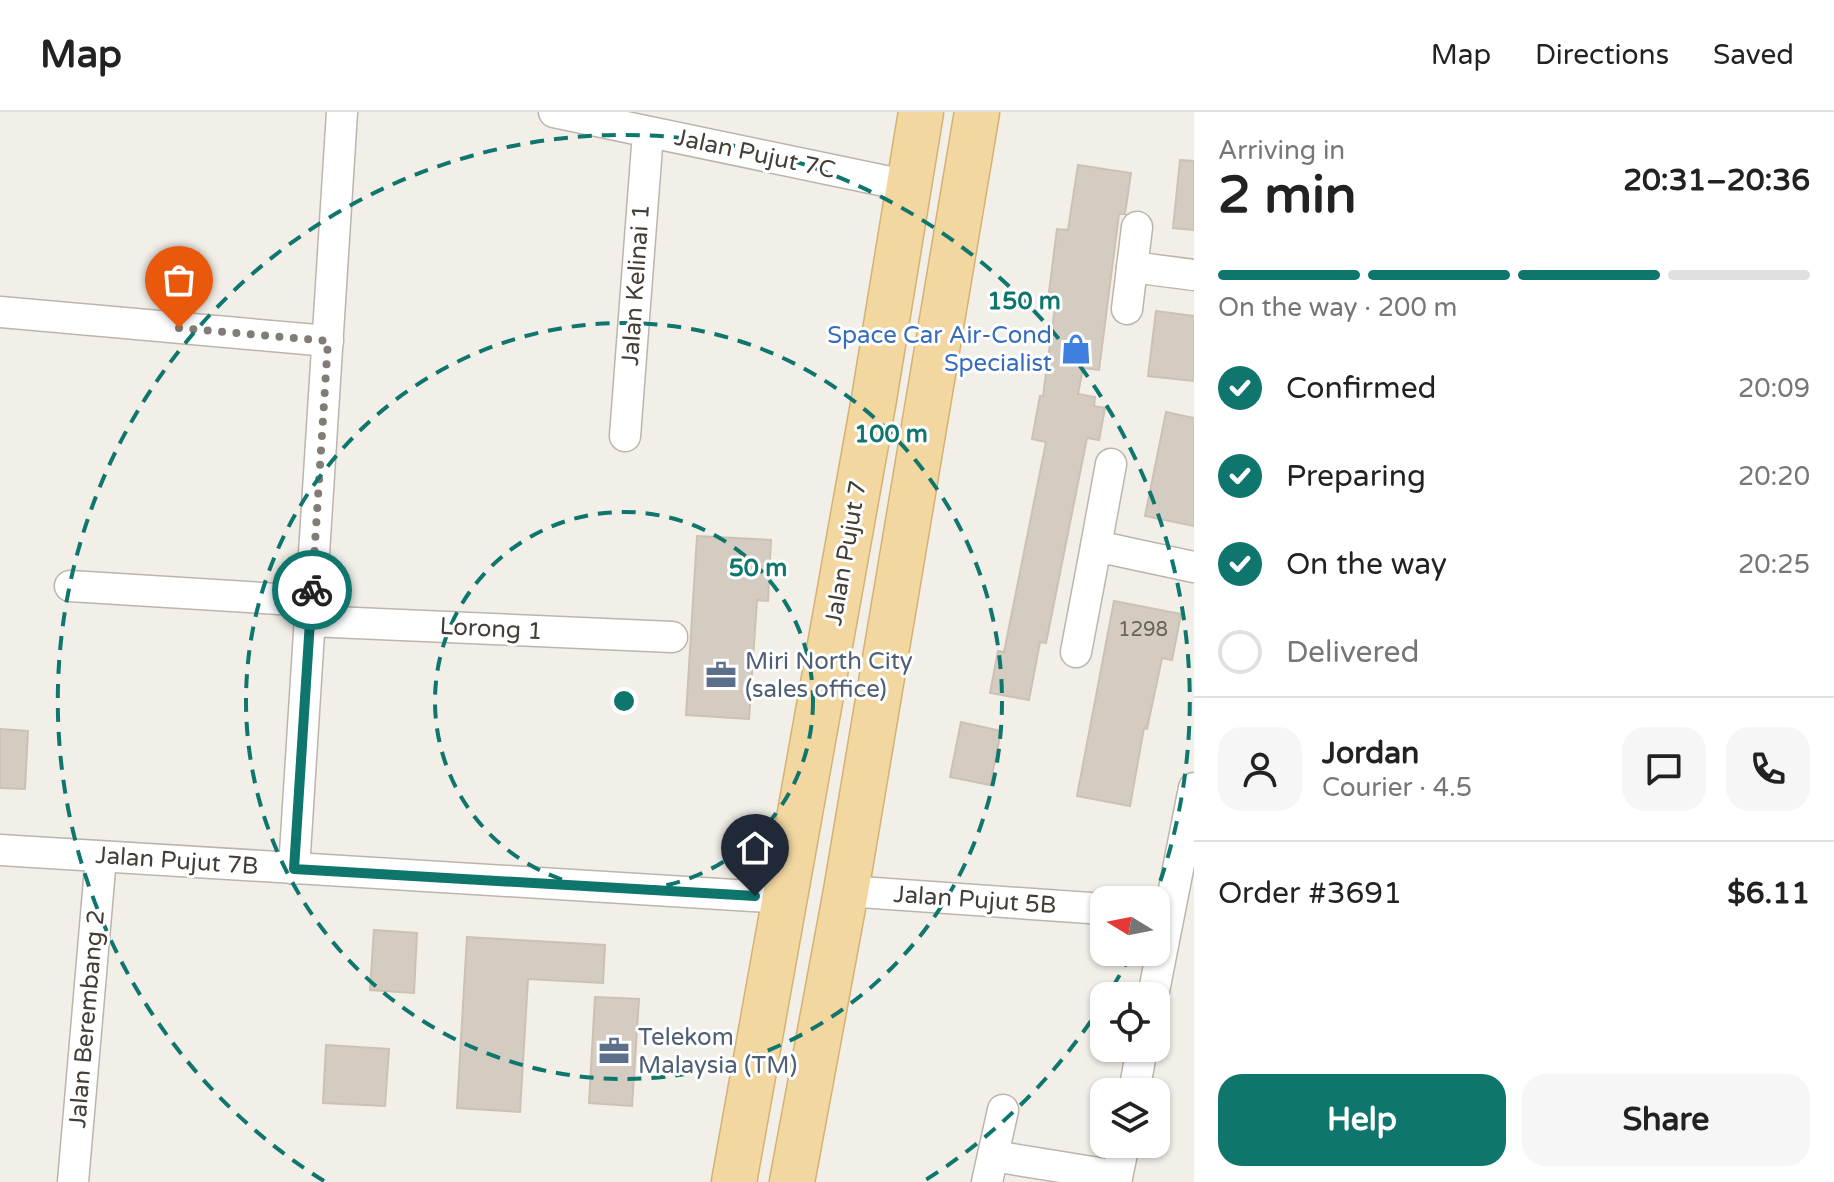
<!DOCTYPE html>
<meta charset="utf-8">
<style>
:root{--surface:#fff;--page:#f6f6f6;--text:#222;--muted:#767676;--line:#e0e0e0;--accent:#0f766e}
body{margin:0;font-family:"Varela Round",sans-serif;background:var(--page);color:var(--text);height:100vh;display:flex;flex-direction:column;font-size:30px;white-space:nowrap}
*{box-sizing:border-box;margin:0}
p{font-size:26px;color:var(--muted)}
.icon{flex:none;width:44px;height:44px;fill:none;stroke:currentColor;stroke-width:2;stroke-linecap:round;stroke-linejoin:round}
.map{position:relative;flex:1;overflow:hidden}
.drawer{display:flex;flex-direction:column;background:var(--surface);width:640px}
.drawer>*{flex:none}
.needle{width:52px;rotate:280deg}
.controls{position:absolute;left:1090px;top:774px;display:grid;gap:16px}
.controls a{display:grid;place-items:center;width:80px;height:80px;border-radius:16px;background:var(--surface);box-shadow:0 2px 6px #0004;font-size:40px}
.pin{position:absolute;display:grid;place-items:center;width:68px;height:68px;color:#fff;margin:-82px -34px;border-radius:50% 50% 50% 0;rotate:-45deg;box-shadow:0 0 8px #0007}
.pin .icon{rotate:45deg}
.courier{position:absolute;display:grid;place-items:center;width:80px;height:80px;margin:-40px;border:6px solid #0f766e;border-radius:50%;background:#fff;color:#222;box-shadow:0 2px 10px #0007}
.summary em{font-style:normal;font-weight:700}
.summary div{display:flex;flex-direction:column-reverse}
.summary{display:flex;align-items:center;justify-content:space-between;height:136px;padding:0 24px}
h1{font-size:52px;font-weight:700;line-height:60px}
.bar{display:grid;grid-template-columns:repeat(4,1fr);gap:12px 8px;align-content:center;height:96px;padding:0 24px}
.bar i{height:10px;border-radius:6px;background:var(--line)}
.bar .current{background:var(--accent)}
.bar p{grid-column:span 4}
.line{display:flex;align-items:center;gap:20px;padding:0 24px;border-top:2px solid var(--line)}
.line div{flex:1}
.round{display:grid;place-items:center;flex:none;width:84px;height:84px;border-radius:24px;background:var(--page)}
ol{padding:0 24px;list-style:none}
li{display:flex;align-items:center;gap:24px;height:88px}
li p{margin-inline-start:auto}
li .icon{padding:8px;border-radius:50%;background:var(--accent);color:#fff;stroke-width:4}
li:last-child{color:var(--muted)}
li i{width:44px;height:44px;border:4px solid var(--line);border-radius:50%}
.cta{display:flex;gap:16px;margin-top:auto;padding:16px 24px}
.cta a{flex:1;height:92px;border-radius:24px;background:var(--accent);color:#fff;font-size:32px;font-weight:700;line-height:92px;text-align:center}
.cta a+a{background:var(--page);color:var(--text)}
header{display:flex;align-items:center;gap:48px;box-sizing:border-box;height:112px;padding:0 40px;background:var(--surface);border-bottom:2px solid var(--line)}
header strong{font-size:38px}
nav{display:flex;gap:44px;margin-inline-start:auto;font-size:28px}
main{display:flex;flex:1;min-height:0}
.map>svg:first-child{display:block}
.building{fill:#d5ccc1;stroke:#ccc1b2;stroke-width:2}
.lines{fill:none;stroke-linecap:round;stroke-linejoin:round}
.minor-casing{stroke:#bcb5ab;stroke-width:33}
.primary-casing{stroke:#d5b272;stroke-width:47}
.minor{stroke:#fff;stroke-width:30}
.primary{stroke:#f2d7a0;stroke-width:44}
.done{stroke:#817c75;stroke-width:8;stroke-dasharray:0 14.4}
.route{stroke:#0f766e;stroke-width:10}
.ring{fill:none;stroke:#0f766e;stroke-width:4;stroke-dasharray:14 10}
.labels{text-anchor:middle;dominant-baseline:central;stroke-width:6;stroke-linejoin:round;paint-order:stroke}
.number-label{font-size:20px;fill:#68625a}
.street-label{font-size:24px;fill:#443e37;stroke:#fff}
.shop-label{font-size:24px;fill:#366cbe;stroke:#fff;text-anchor:end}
.service-label{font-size:24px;fill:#4e5e75;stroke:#fff;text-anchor:start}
.centre{fill:#0f766e;stroke:#fff;stroke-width:4}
.ring-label{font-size:24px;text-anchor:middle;font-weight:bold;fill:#0f766e;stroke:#fff;stroke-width:6;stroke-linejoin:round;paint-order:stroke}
</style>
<header>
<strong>Map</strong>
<nav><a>Map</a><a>Directions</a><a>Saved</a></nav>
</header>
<main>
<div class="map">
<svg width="1194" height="1070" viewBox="0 0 1194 1070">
<rect width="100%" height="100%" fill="#f2eee8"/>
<g class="building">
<polygon points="1180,48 1194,49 1194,118 1173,116"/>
<polygon points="1078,53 1131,61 1125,102 1119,102 1099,258 1083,256 1078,282 1095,285 1094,294 1105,296 1099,328 1087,326 1046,531 1040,530 1029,588 990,581 998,539 1004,540 1046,330 1032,327 1040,284 1043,284 1057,181 1049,180 1057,117 1068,118"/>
<polygon points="1156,199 1194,204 1194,269 1148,264"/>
<polygon points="1166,300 1194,306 1194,414 1145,404"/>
<polygon points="697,424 771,428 768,489 757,488 749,607 686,603"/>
<polygon points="1114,489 1181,502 1172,548 1162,546 1147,617 1144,616 1130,694 1077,684"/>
<polygon points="961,610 1001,619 990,673 950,665"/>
<polygon points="0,617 28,619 25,677 0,676"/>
<polygon points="374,818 417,821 414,881 370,878"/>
<polygon points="467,825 605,833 603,871 528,867 520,1000 457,996"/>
<polygon points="595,885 639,887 632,994 589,991"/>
<polygon points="326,933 389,937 385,994 323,991"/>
</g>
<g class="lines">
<g class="minor-casing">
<g id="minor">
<polyline points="554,0 909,74"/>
<polyline points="1132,155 1194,163"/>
<polyline points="1127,197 1137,115"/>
<polyline points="0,200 328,229"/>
<polyline points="625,324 648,21"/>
<polyline points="1111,352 1096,434 1194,455"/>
<polyline points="70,474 311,489"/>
<polyline points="310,509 672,525"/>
<polyline points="1076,540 1096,434"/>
<polyline points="0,738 785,786"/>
<polyline points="294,757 342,0"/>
<polyline points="846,779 1104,797"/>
<polyline points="1153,884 1194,676"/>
<polyline points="1134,980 1142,936"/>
<polyline points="993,1044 1117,1064"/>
<polyline points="73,1070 101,745"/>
<polyline points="987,1070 1003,998"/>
<polyline points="1116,1070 1124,1032"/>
</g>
</g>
<g class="primary-casing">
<g id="primary">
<polyline points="734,1070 874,287 921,0"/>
<polyline points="792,1070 846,779 977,0"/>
</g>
</g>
<use href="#minor" class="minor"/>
<use href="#primary" class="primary"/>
</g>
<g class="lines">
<polyline class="done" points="179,216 328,229 312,478"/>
<polyline class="route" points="312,478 294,757 755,784"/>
</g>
<g class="ring">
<circle cx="624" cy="589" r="189"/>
<circle cx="624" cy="589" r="378"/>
<path d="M1131 842A566 566 0 0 1 1109 881M1104 889A566 566 0 0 1 924 1069M324 1069A566 566 0 1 1 1154 787"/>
</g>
<defs>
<g id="shop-bare" transform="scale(2.4)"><path d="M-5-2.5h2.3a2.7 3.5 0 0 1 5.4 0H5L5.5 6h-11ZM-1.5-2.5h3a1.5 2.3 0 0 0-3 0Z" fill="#3f7fe0" stroke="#fff" stroke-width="2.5" paint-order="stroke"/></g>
<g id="office-bare" transform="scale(2.4)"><path d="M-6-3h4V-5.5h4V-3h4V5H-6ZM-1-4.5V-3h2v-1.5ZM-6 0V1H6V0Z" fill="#5c6f8a" stroke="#fff" stroke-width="2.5" paint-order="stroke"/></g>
</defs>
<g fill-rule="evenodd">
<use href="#shop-bare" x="1076" y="237"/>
<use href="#office-bare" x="721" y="563"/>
<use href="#office-bare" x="614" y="939"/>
</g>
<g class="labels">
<g class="number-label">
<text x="1143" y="518">1298</text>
</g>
<g class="street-label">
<text transform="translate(755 42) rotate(12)">Jalan Pujut 7C</text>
<text transform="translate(636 173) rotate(-86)">Jalan Kelinai 1</text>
<text transform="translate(846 441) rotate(-80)">Jalan Pujut 7</text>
<text transform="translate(491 517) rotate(3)">Lorong 1</text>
<text transform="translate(177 749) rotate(4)">Jalan Pujut 7B</text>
<text transform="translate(975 788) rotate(4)">Jalan Pujut 5B</text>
<text transform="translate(87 907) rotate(-85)">Jalan Berembang 2</text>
</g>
<g class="shop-label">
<text x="1052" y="223">Space Car Air-Cond<tspan x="1052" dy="28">Specialist</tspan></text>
</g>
<g class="service-label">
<text x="745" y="549">Miri North City<tspan x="745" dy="28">(sales office)</tspan></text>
<text x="638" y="925">Telekom<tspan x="638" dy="28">Malaysia (TM)</tspan></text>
</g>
</g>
<circle cx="624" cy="589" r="12" class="centre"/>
<g class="ring-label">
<text x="1024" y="197">150 m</text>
<text x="891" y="330">100 m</text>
<text x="758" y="464">50 m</text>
</g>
</svg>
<div class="controls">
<a><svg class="needle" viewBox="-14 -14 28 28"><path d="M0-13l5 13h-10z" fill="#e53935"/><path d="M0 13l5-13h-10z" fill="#767676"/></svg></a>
<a><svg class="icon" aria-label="locate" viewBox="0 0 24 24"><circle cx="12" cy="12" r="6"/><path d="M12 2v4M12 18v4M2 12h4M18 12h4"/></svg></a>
<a><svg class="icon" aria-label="layers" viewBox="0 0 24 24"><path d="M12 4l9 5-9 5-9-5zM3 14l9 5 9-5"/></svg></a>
</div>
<div class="pin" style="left:179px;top:216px;background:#ea580c"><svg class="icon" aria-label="bag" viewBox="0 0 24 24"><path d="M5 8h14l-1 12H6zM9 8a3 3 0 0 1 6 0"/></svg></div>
<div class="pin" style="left:755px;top:784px;background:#1f2937"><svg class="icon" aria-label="home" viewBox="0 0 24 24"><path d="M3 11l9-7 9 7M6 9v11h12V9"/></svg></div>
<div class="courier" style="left:312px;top:478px"><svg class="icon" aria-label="bike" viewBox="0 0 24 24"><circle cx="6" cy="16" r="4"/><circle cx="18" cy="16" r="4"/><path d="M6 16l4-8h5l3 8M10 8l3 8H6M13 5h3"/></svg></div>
</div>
<section class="drawer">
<div class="summary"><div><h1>2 min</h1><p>Arriving in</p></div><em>20:31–20:36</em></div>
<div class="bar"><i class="current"></i><i class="current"></i><i class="current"></i><i></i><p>On the way · 200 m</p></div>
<ol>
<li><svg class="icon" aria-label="check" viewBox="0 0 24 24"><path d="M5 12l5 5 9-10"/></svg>Confirmed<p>20:09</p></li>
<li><svg class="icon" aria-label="check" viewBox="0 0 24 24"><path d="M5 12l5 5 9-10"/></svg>Preparing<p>20:20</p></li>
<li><svg class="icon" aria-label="check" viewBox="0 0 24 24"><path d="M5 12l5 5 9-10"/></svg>On the way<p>20:25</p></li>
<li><i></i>Delivered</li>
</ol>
<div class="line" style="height:144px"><a class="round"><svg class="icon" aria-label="person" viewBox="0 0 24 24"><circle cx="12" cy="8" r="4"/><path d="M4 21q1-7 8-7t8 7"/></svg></a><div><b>Jordan</b><p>Courier · 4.5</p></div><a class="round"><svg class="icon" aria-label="chat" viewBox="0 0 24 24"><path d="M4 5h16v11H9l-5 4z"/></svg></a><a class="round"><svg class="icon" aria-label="phone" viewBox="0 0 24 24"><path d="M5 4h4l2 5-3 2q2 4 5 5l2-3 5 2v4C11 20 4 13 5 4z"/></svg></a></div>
<div class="line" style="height:104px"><div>Order #3691</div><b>$6.11</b></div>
<div class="cta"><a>Help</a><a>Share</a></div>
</section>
</main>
